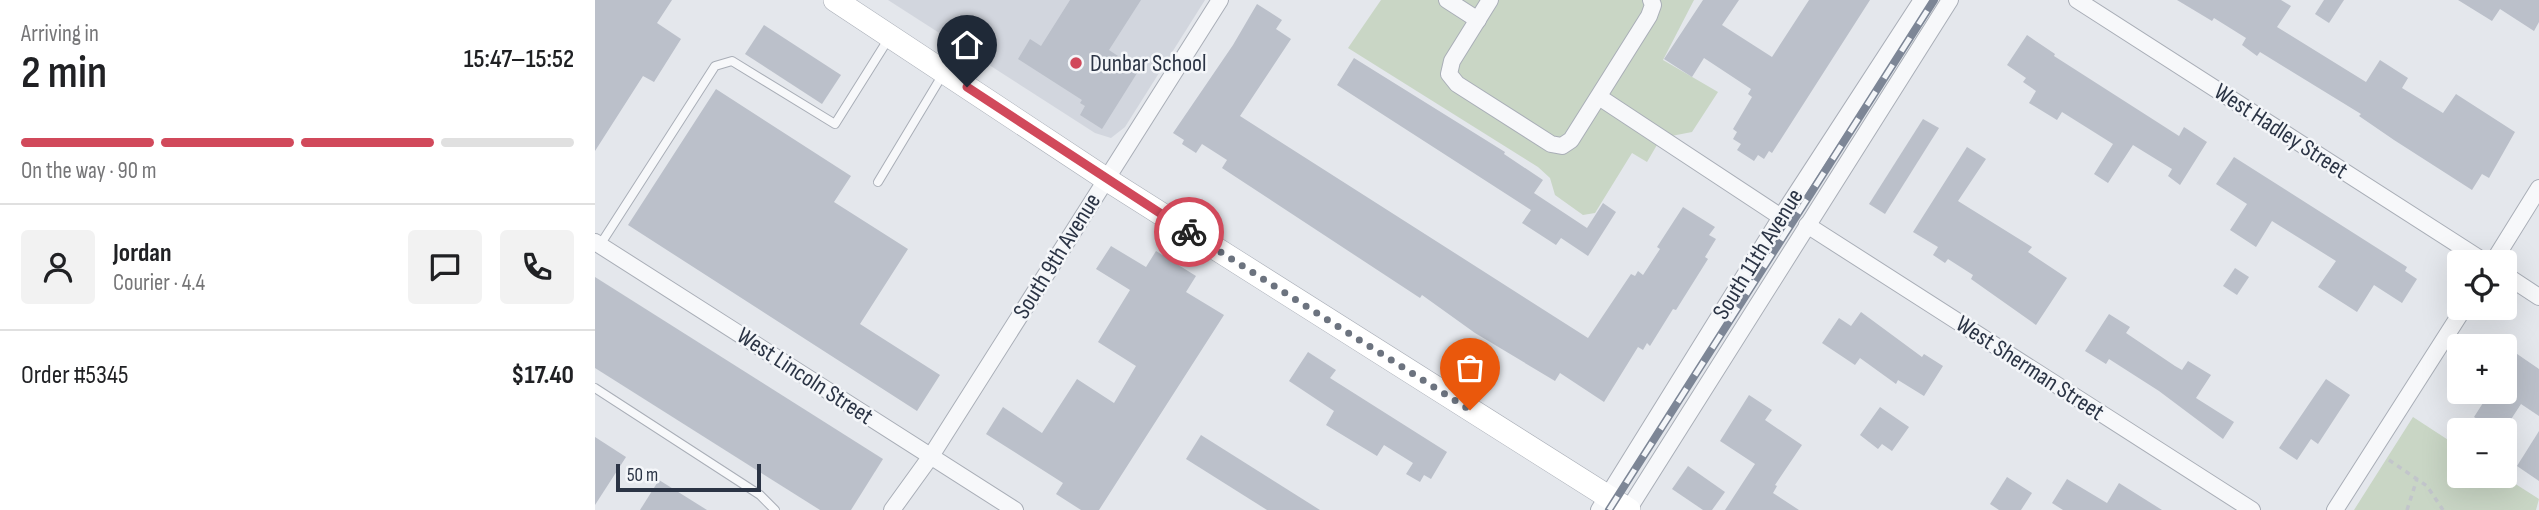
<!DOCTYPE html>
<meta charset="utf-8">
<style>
:root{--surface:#fff;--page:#f2f2f2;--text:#202124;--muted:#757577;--line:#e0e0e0;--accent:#d1495b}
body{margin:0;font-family:"Sofia Sans Condensed",sans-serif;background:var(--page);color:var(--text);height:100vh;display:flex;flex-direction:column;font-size:26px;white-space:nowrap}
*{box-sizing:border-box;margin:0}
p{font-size:23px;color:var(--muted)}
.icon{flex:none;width:38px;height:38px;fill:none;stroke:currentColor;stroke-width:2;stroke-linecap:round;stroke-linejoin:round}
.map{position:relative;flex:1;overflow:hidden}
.details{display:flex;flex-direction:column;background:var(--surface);width:595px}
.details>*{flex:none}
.tools{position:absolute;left:1852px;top:250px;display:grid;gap:14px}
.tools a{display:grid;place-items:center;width:70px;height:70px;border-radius:7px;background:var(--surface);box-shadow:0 7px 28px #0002;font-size:35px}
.scale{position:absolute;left:21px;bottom:18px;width:145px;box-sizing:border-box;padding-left:7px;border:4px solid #2b3445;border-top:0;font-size:19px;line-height:24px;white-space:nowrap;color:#2b3445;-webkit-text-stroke:5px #f4f6f9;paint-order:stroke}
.pin{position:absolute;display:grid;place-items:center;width:60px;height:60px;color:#fff;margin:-72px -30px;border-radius:50% 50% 50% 0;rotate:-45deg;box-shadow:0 0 7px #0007}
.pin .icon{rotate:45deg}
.courier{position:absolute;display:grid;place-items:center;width:70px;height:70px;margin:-35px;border:5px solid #d1495b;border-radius:50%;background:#fff;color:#222;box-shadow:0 2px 9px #0007}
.overview em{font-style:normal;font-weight:600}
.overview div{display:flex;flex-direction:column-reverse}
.overview{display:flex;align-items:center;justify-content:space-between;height:119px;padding:0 21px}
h1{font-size:46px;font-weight:600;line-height:52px}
.bar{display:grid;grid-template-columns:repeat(4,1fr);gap:10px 7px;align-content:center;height:84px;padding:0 21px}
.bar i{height:9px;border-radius:5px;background:var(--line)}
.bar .active{background:var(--accent)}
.bar p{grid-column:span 4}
.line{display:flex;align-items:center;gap:18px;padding:0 21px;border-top:2px solid var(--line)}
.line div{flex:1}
.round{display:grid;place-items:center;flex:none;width:74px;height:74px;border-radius:7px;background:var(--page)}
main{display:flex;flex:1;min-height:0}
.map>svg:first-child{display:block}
.built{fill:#d2d6de}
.green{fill:#c9d6c5}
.building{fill:#bbc0ca}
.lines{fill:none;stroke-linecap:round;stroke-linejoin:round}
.service-casing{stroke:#a9aeb7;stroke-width:10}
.minor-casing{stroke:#a9aeb7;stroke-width:18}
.secondary-casing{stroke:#a9aeb7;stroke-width:24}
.path{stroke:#c2c5cb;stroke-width:3.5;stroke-dasharray:5 5;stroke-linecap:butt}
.service{stroke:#f7f8fa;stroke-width:8}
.minor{stroke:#f7f8fa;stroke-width:16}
.secondary{stroke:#fff;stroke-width:23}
.rail-casing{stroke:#7d8696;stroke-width:8}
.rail{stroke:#f4f6f9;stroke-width:5;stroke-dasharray:16;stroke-linecap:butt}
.done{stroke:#6c737f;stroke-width:7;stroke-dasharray:0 12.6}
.route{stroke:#d1495b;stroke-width:9}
.poi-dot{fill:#d1495b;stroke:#f4f6f9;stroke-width:2.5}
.labels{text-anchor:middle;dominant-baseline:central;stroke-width:5;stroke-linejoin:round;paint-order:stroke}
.poi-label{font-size:24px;fill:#2b3445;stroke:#f4f6f9;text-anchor:start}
.street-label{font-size:24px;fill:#2b3445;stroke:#f4f6f9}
</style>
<main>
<section class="details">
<div class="overview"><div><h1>2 min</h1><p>Arriving in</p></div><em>15:47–15:52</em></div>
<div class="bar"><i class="active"></i><i class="active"></i><i class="active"></i><i></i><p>On the way · 90 m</p></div>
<div class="line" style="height:126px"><a class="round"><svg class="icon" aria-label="person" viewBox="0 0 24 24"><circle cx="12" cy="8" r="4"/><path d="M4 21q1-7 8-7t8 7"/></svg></a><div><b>Jordan</b><p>Courier · 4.4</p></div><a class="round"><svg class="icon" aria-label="chat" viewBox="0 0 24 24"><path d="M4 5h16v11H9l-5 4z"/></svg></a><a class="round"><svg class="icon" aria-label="phone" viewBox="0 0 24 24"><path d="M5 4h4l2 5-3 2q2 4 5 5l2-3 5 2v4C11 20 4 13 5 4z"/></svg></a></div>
<div class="line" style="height:91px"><div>Order #5345</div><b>$17.40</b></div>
</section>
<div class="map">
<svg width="1944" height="510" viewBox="0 0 1944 510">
<rect width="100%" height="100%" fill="#e4e7ec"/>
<polygon class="built" points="293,0 610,0 530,127 516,138 500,133"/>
<g class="green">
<polygon points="786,0 1099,0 1068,60 1123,92 1097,132 1066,138 1052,162 1037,153 1000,213 988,215 960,195 955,178 943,167 753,48"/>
<polygon points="1818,417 1864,447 1864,476 1908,476 1944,499 1941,510 1759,510"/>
</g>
<g class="building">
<polygon points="0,0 77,0 62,23 86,39 59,82 48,76 0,151"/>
<polygon points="475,0 546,0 514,50 544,70 507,129 485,115 490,106 485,103 487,100 423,59 435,39 446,46"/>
<polygon points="1108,0 1144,0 1127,25 1177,57 1214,0 1275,0 1177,153 1174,151 1169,159 1163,155 1159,161 1142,150 1146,144 1138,139 1142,132 1138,129 1157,97 1153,94 1156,89 1109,58 1097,77 1069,59"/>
<polygon points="1582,0 1686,0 1696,6 1682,27 1771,82 1785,60 1813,78 1807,88 1848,113 1861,94 1920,132 1894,178 1887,174 1877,190 1799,140 1764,116 1766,114 1665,52 1662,56 1647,45 1651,38 1619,18 1617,21"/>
<polygon points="1729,0 1749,0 1734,23 1720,14"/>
<polygon points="1863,0 1944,0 1944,22 1939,31 1905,9 1897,21"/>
<polygon points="662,4 687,20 681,29 696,39 645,116 993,338 1036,274 1040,276 1043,271 1048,275 1065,249 1062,247 1088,207 1120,227 1114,235 1121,239 1110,257 1113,259 1081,310 1078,309 1055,346 1052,343 1048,350 1043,347 1009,402 965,373 960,381 880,333 827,295 825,298 627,168 632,160 607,144 601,153 587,144 589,140 578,133 638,45"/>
<polygon points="169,25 246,75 227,104 150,54"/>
<polygon points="1432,35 1460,54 1459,56 1584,136 1589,127 1612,142 1585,185 1573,176 1577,169 1538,145 1513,183 1499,174 1518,144 1467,112 1462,120 1434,103 1441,91 1428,82 1431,78 1412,65"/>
<polygon points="759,58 910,152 909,154 948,180 939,193 992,228 1008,203 1021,212 993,256 966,238 961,245 927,223 936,210 742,85"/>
<polygon points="121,89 256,176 239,202 313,249 265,324 345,375 322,411 33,225"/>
<polygon points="1328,119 1344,128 1290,214 1274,204"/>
<polygon points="1372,147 1391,159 1363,201 1437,247 1433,252 1472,278 1441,325 1376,279 1378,275 1353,259 1350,263 1338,255 1343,247 1318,232"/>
<polygon points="1639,157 1812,267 1810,271 1822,279 1807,303 1779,285 1762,312 1723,287 1741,261 1677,221 1661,247 1635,230 1652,204 1621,184"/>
<polygon points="516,246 551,267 561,251 601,276 591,292 629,315 504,510 486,510 461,494 468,483 391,434 408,407 447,433 482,379 519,403 541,366 503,342 535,290 501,269"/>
<polygon points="1640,268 1654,277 1642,295 1628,286"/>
<polygon points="0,277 288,459 256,510 225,510 0,368"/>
<polygon points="1266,312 1327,357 1329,354 1348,366 1329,396 1303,380 1301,384 1265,358 1260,365 1227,343 1244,318 1256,326"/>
<polygon points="1514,314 1535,327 1531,333 1580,366 1587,370 1593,361 1616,375 1601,398 1639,422 1628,439 1564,391 1514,359 1511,364 1490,351"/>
<polygon points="1909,345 1944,369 1944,416 1926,404 1909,430 1900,430 1879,417 1895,392 1909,392"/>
<polygon points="713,352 741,370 735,378 852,452 836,479 829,475 825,482 811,474 818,463 789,445 782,456 731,425 739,411 694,381"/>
<polygon points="1731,379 1755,395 1723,444 1716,439 1702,460 1684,448"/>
<polygon points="1154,395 1177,410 1170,420 1207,445 1180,485 1182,486 1178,493 1204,510 1130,510 1160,464 1125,441"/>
<polygon points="1285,407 1314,427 1297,451 1287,444 1283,449 1265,435"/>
<polygon points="1944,431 1944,481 1922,466"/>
<polygon points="606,435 725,510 672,510 591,459"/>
<polygon points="0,437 31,457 0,505"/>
<polygon points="1093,466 1130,492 1117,510 1108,510 1077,489"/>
<polygon points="1412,477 1437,493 1426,510 1404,510 1395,504"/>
<polygon points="1472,479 1512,503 1524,483 1567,510 1468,510 1457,503"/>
<polygon points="64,480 112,510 45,510"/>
</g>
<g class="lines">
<g class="service-casing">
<g id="service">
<polyline points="283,182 348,74"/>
<polyline points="5,245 120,66 137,61 240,124 294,38"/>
<polyline points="0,388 165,495 180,510"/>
</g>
</g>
<g class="minor-casing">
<g id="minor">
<polyline points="852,0 883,20"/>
<polyline points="895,0 857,61 854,74 862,84 956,144 967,146 976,140 1054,16 1058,5 1056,0"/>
<polyline points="1482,0 1890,262"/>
<polyline points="1004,97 1186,217"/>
<polyline points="1212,225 1657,510"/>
<polyline points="0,242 420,510"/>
<polyline points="1898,262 1944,188"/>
<polyline points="1909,274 1944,297"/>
<polyline points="297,510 336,456 625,0"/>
<polyline points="1004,510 1186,217 1327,0"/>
<polyline points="1033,510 1355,0"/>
<polyline points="1740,510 1869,308"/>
</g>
</g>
<g class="secondary-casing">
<polyline id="secondary" points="240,0 511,179 1034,510"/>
</g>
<g class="path">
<polyline points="1794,460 1832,486 1848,510"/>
<polyline points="1812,510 1822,479"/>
</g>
<use href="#service" class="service"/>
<use href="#minor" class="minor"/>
<use href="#secondary" class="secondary"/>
<g class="rail-casing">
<polyline id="rail" points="1014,510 1339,0"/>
</g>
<use href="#rail" class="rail"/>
</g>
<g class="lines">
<polyline class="done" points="594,232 875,410"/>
<polyline class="route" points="372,87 594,232"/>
</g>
<circle class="poi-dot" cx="481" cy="63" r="7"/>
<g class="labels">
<g class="poi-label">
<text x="495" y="63">Dunbar School</text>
</g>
<g class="street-label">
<text transform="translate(1686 131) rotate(33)">West Hadley Street</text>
<text transform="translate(1163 254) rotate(-58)">South 11th Avenue</text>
<text transform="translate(462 256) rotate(-58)">South 9th Avenue</text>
<text transform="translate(1435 368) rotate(33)">West Sherman Street</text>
<text transform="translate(210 376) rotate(33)">West Lincoln Street</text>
</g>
</g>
</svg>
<div class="tools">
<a><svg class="icon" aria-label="locate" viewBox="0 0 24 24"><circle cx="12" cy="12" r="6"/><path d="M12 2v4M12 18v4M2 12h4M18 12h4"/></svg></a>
<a>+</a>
<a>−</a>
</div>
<div class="scale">50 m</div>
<div class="pin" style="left:875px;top:410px;background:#ea580c"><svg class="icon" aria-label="bag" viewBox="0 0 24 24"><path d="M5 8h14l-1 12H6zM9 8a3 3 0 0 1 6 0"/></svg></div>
<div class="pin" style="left:372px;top:87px;background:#1f2937"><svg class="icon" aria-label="home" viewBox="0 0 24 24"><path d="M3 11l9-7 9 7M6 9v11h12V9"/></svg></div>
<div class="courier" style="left:594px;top:232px"><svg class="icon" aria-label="bike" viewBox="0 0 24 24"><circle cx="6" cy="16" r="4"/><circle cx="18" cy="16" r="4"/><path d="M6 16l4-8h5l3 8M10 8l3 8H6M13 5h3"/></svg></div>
</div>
</main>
